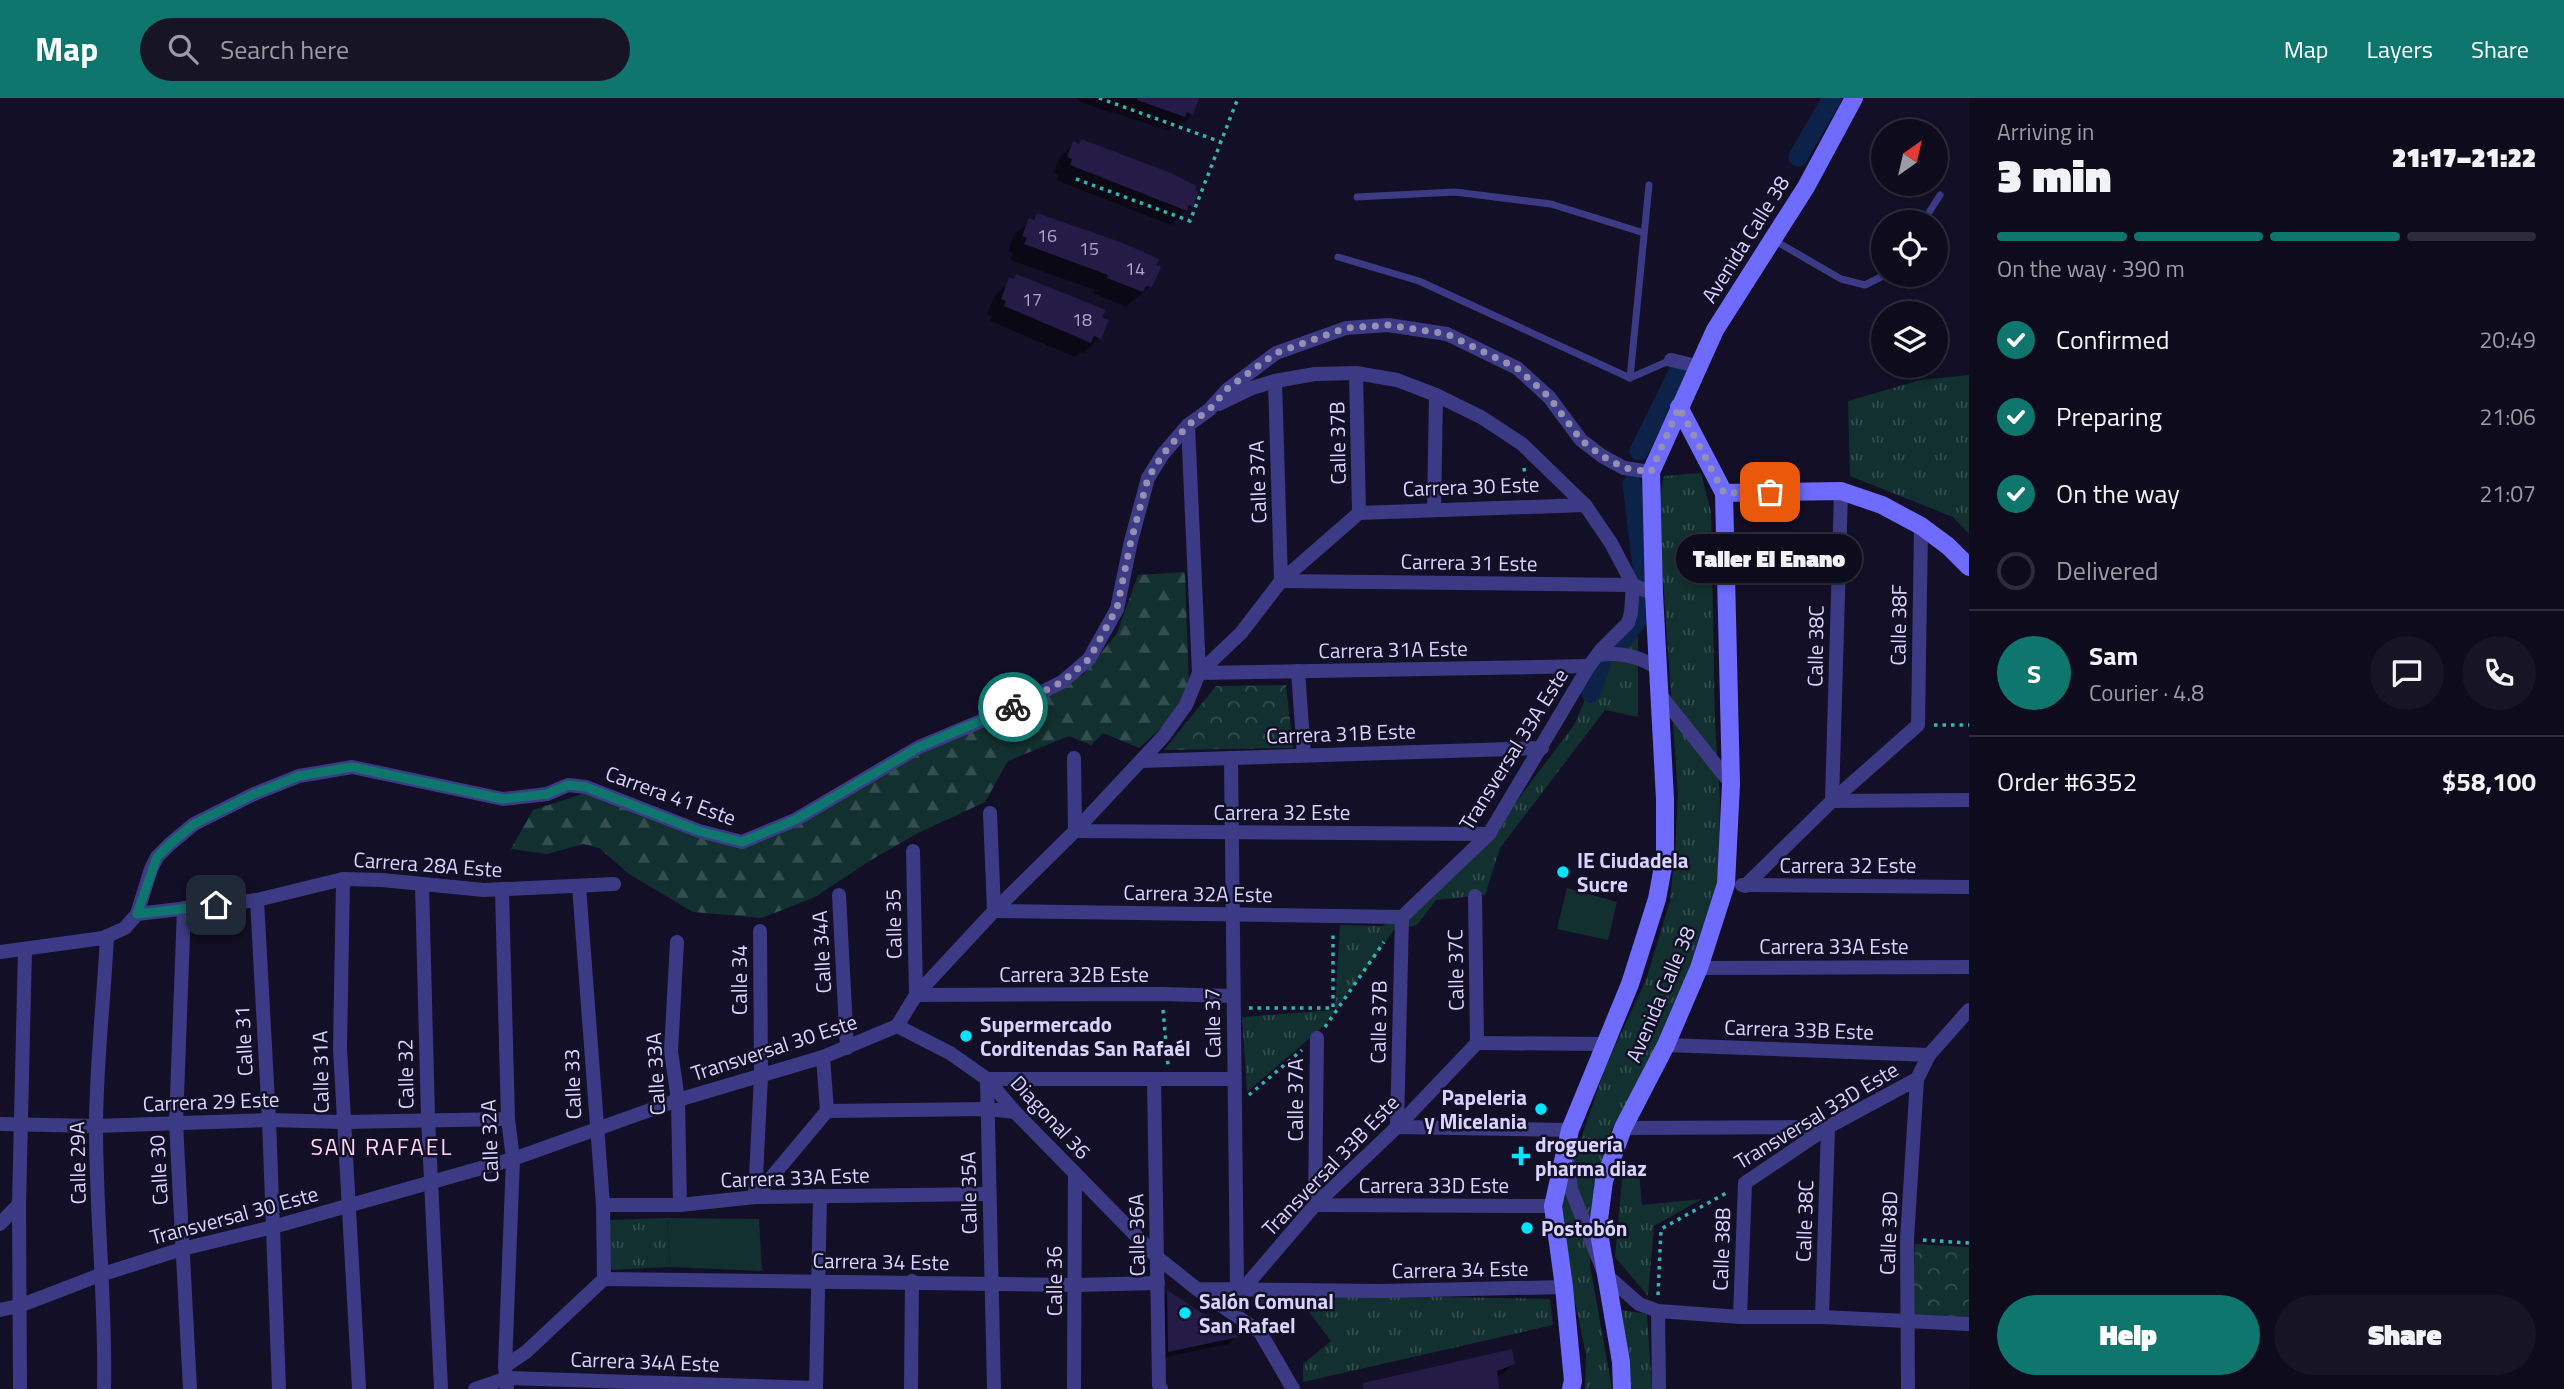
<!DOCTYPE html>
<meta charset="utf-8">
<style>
:root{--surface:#0e0b1c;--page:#171425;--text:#f1f3f6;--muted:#9b9ba3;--line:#2e2b3b;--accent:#0f766e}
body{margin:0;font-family:"Titillium Web",sans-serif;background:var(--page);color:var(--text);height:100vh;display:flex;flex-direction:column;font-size:26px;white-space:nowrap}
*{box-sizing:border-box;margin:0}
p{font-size:23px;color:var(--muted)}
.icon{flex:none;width:38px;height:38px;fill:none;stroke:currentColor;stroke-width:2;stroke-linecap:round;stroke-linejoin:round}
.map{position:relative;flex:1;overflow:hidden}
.drawer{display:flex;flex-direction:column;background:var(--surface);width:595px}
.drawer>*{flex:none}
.needle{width:46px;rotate:34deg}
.controls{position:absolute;left:1871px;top:21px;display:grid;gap:14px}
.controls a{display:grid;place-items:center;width:77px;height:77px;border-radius:50%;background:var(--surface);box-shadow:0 4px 10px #0003,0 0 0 2px var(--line);font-size:35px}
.pin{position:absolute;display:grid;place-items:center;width:60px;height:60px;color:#fff;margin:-30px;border-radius:14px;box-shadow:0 4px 10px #0006}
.courier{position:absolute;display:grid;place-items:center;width:70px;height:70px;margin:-35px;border:5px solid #0f766e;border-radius:50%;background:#fff;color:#222;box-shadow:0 2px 9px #0007}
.bubble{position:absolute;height:49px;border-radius:24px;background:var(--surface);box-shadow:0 4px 10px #0003,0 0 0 2px var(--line);font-size:23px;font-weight:800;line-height:49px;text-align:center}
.headline em{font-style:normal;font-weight:800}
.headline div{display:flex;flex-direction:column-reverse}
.headline{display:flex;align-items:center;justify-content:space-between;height:119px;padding:0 28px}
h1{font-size:46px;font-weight:800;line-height:52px}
.bar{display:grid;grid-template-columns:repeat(4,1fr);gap:10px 7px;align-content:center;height:84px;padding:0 28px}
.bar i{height:9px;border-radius:5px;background:var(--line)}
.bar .on{background:var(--accent)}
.bar p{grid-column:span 4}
.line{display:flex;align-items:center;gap:18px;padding:0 28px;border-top:2px solid var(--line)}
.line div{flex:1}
.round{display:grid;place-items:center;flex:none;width:74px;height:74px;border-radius:37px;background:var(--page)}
ol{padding:0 28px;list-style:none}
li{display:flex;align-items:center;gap:21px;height:77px}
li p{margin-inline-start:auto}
li .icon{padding:7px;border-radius:50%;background:var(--accent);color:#fff;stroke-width:4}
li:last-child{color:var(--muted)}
li i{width:38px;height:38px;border:4px solid var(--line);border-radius:50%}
.button{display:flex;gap:14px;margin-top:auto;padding:14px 28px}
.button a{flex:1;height:80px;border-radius:42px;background:var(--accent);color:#fff;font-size:28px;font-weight:800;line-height:80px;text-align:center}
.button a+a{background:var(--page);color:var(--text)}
header{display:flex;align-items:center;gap:42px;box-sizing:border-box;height:98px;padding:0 35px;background:var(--accent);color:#fff}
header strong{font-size:33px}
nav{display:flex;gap:38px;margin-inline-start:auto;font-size:24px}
.search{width:490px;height:63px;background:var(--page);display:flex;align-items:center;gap:18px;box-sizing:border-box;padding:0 24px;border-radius:38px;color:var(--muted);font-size:26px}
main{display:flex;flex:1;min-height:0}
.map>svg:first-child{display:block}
.grass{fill:url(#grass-tufts)}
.forest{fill:url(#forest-firs)}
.park{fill:url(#park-crowns)}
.pitch{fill:#12302f}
.shadow{fill:#0007}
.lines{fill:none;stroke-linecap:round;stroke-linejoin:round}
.canal{stroke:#0c2248;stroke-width:19}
.building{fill:#241b47}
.path{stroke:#2fb8b0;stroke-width:3.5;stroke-dasharray:3.5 5;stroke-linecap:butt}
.lane{stroke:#3d3a85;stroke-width:7}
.street{stroke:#3d3a85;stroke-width:14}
.secondary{stroke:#6f6bff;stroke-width:18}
.done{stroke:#948fb3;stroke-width:7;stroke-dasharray:0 12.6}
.route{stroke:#0f766e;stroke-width:9}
.poi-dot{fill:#00e5ff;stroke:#130f26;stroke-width:2.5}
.labels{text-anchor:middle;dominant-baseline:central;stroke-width:5;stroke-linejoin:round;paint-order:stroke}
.number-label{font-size:18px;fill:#aca6d1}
.street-label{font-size:21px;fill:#d9d4ff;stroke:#130f26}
.poi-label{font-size:21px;font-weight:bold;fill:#d9d4ff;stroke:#130f26;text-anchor:start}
.neighbourhood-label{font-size:23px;letter-spacing:2px;fill:#ffd6f0;stroke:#130f26}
</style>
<header>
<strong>Map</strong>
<div class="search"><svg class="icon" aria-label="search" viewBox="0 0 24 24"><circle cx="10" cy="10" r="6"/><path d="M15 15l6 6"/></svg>Search here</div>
<nav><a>Map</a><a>Layers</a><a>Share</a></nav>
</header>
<main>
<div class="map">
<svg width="1969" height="1291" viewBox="0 0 1969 1291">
<defs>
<pattern id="grass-tufts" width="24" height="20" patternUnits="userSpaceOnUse" patternTransform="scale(1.75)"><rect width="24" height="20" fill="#12302f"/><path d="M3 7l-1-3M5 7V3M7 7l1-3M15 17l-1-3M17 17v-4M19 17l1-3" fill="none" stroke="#344d4e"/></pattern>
<pattern id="forest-firs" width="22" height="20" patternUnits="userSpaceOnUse" patternTransform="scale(1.75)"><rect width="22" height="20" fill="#12302f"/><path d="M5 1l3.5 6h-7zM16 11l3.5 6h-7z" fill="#344d4e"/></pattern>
<pattern id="park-crowns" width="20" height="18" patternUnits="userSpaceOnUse" patternTransform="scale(1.75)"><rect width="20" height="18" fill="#12302f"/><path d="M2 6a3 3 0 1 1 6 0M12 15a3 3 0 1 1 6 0" fill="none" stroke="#344d4e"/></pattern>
</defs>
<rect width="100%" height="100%" fill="#130f26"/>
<g class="grass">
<polygon points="1969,277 1969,436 1953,419 1850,378 1848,303 1920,282"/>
<polygon points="1701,375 1711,414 1715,624 1720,703 1718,783 1673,919 1611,1033 1593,1103 1590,1167 1612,1291 1585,1291 1586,1256 1571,1185 1561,1100 1606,967 1646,882 1670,803 1675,753 1678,697 1658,407 1664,378"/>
<polygon points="1638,532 1638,619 1605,612 1500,750 1485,797 1436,802 1417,827 1394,832 1326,926 1247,994 1242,919 1335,912 1340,827 1382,828 1440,790 1495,732 1574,627 1593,583"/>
<polygon points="1623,1070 1639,1074 1642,1107 1702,1101 1654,1128 1648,1198 1615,1159"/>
<polygon points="667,1120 670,1169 608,1172 606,1122"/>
<polygon points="1249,1196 1550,1201 1553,1227 1303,1284 1303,1266 1331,1243 1296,1197 1265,1210"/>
<polygon points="1622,1212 1647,1216 1652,1291 1630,1291"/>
</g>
<polygon class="forest" points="1185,474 1189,589 1177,616 1139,650 1103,635 1091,647 1069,638 1008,663 985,704 918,735 871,762 815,799 762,820 693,814 629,776 599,750 583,746 547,756 511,751 533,712 592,693 739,747 901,662 976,630 1084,576 1117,535 1138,477"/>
<g class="park">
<polygon points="1286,587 1293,650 1164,652 1216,588"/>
<polygon points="1915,1146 1969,1149 1969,1219 1913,1219"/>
</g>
<g class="pitch">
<polygon points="1567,790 1617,804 1608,842 1557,831"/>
<polygon points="667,1120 759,1121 762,1173 670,1169"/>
</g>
<g class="shadow">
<polygon points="1077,0 1197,0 1192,16 1177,31 1173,29 1169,33 1112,14 1111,15 1076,2"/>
<polygon points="1081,43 1193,94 1191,108 1171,127 1056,82 1058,76 1053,75 1059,61 1074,45 1077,47"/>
<polygon points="1038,117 1150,188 1126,209 1093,195 1095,192 1010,162 1013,155 1008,153 1014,137"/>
<polygon points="1016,178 1107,223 1099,240 1084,255 1080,254 1075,259 990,223 992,218 987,216 995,197"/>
<polygon points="1167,1194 1236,1239 1229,1246 1161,1260 1160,1201"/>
<polygon points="1513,1266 1503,1276 1496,1278 1497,1291 1376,1291"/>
</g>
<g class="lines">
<g class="canal">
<polyline points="1798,59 1832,0"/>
<polyline points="1639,353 1679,272"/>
<polyline points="1632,386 1643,477"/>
<polyline points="1618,547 1641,518 1644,502"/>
<polyline points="1591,595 1601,567"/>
</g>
</g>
<g class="building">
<polygon points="1137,0 1199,0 1193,17 1187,14 1185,19 1137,2"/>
<polygon points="1081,41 1171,75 1197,88 1195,92 1198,94 1193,109 1189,107 1187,113 1070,67 1072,61 1067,59 1073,43 1079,46"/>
<polygon points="1037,115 1123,145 1159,161 1156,167 1161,169 1152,189 1146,188 1143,194 1107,180 1108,177 1024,146 1027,140 1022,138 1029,120 1034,122"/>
<polygon points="1016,176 1106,212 1102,219 1109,222 1101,241 1094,238 1091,245 1004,208 1006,203 1001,201 1009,179 1014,181"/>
<polygon points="1167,1192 1239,1239 1168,1254"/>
<polygon points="1512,1251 1515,1266 1497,1273 1499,1291 1363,1291 1363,1285"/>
</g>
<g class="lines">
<g class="path">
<polyline points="1099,0 1221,44"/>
<polyline points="1076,81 1190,123 1238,0"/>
<polyline points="1524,370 1527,394"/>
<polyline points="1934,627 1969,627"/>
<polyline points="1249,910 1333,910 1333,834"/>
<polyline points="1163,912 1168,967"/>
<polyline points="1325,929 1384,844"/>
<polyline points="1249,997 1302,952"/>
<polyline points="1923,1142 1969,1145"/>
<polyline points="1658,1197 1661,1131 1728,1094"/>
</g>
<g class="lane">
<polyline points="1357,99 1455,94 1551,106 1644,135"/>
<polyline points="1923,124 1940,97"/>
<polyline points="1772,141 1841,181 1865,187 1885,177"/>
<polyline points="1338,159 1419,183 1630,280 1671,262"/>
<polyline points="1630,280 1649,87"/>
</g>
<g class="street">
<polyline points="1671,262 1697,268"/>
<polyline points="1356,275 1359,415"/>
<polyline points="1275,283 1281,483 1633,487 1654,496"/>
<polyline points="1219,306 1252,290 1275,283 1315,276 1356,275 1397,282 1436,297 1481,319 1522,346 1585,407 1611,445 1633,487 1631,515 1628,525 1601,552 1589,568 1489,736 1402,819"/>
<polyline points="1188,327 1199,575"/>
<polyline points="1841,393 1832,703 1969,702"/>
<polyline points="1434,412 1436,297"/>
<polyline points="1359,415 1585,407"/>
<path d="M1598 557C1619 554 1640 558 1658 571"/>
<polyline points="1298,573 1304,657"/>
<polyline points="1199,575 1589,568"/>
<polyline points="1659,595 1731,686"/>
<polyline points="1074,660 1075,733 1489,736"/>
<polyline points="1231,660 1237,1190"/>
<polyline points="1141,663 1542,650"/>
<polyline points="990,715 994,813 1402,819"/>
<polyline points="913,753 916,897 1162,896 1233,898"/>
<polyline points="343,781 340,950 359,1291"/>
<polyline points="422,786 428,1020 441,1291"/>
<polyline points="1742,787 1969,789"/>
<polyline points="579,788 603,1107 604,1181"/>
<polyline points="1745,788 1832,703 1918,627 1921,428"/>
<polyline points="502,793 508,1021 513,1061 505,1268 507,1291"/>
<polyline points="839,797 847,950"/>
<polyline points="1475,798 1477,945"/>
<polyline points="257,802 269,1022 279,1291"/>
<polyline points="184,810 176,1025 190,1291"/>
<polyline points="137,816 151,771 157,759 170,746 194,726 254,696 299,678 352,669 503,701 547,696 568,687 586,689 699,733 742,744 795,722 919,649 998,616 1062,584 1089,561 1117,511 1131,443 1148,380 1163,356 1188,327 1209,312 1228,291 1276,255 1346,230 1388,227 1447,236 1517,270 1549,299 1581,342 1602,358 1624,370 1651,374"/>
<polyline points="1402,819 1397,1029 1570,1032"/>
<polyline points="677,844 671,953 678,1002 680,1107"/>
<polyline points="0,854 103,840 125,830 137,816 257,802 343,781 382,782 484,792 614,786"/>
<polyline points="1699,870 1969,869"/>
<polyline points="897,928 950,955 987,981 1015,1014 1158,1160 1197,1191 1382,1193 1564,1189"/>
<polyline points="1317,940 1315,1107 1553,1108"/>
<polyline points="1477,945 1605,946"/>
<polyline points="1666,947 1929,957"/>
<polyline points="823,959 827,1013"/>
<polyline points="1154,981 1159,1287 1161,1291"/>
<polyline points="827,1013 987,1011 1015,1014"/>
<polyline points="0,1026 96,1028 269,1022 343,1024 508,1021"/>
<polyline points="1623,1030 1828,1029 1822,1219"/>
<polyline points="1567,1061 1571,1091 1604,1175 1639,1206 1658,1213 1740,1219 1822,1219 1969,1226"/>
<polyline points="755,1099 761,978 760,833"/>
<polyline points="755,1099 827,1013"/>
<polyline points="603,1107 680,1107 755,1099 989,1096"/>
<polyline points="0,1126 19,1106"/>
<polyline points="604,1181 1075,1187 1158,1185"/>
<polyline points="1244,1190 1315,1107 1397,1029 1477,945"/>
<polyline points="1197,1191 1260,1234 1293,1291"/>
<polyline points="0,1212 19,1208 100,1177 182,1151 273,1129 513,1061 678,1002 823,959 897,928 916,897 994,813 1075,733 1163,639 1186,607 1199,575 1241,535 1281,483 1359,415"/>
<polyline points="1658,1213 1659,1291"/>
<polyline points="1740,1219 1745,1085 1828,1029 1917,981 1929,957 1969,912"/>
<polyline points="505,1268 526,1254 604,1181"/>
<polyline points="20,1291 19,1106 25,851"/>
<path d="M104 1291C106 1204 96 1117 96 1030 96 966 104 902 107 838"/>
<polyline points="475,1291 507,1280 815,1290"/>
<polyline points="816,1291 820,1098"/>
<polyline points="911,1291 912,1183"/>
<polyline points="994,1291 987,981 1234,981"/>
<polyline points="1074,1291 1075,1075"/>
<polyline points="1908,1291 1907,1141 1917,981"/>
</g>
<g class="secondary">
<polyline points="1724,395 1841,393 1882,407 1921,428 1948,448 1969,469"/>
<polyline points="1571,1291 1573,1283 1564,1189 1553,1108 1570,1032 1630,886 1657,801 1665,758 1665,701 1654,496 1651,374 1715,232 1806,89 1854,0"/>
<polyline points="1622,1291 1621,1264 1598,1129 1604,1083 1623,1030 1666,947 1699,870 1726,786 1731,686 1724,395 1679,309"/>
</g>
</g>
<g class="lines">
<polyline class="done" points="1013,609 1062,584 1089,561 1117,510 1131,443 1148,380 1163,356 1188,327 1209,312 1228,290 1276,255 1346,230 1388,227 1447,236 1517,270 1549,299 1581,342 1602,358 1624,370 1651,374 1679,309 1724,395 1770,394"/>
<polyline class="route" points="216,807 137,816 157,759 170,746 194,726 254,696 299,678 352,669 503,701 547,696 568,687 586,689 699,733 742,744 795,722 919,649 1013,609"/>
</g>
<g class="poi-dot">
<circle cx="1563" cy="774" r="7"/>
<circle cx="966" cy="938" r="7"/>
<circle cx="1541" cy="1011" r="7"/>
<path d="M1517.5 1047.5h7v7h7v7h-7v7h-7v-7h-7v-7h7z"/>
<circle cx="1527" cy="1130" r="7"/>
<circle cx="1185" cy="1215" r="7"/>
</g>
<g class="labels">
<g class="number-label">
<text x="1047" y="137">16</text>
<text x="1089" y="150">15</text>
<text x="1135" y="170">14</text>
<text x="1032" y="201">17</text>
<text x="1082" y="221">18</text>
</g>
<g class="street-label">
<text transform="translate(1745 141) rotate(-58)">Avenida Calle 38</text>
<text transform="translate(1337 345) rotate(-91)">Calle 37B</text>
<text transform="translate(1257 384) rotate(-92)">Calle 37A</text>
<text transform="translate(1471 388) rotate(-2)">Carrera 30 Este</text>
<text transform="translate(1469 464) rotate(1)">Carrera 31 Este</text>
<text transform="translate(1898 527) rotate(-89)">Calle 38F</text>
<text transform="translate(1815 548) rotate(-89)">Calle 38C</text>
<text transform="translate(1393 551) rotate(-1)">Carrera 31A Este</text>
<text transform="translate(1341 635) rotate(-2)">Carrera 31B Este</text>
<text transform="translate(1513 651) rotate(-58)">Transversal 33A Este</text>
<text transform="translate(671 697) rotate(20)">Carrera 41 Este</text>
<text x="1282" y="714">Carrera 32 Este</text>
<text transform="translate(428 766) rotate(4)">Carrera 28A Este</text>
<text x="1848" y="767">Carrera 32 Este</text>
<text transform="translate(1198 795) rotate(1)">Carrera 32A Este</text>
<text transform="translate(893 826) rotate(-91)">Calle 35</text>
<text x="1834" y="848">Carrera 33A Este</text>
<text transform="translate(821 854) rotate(-93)">Calle 34A</text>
<text transform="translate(1455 872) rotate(-91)">Calle 37C</text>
<text x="1074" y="876">Carrera 32B Este</text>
<text transform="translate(739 882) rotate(-90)">Calle 34</text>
<text transform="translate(1660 896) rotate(-67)">Avenida Calle 38</text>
<text transform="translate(1378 924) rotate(-89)">Calle 37B</text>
<text transform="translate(1212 925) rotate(-91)">Calle 37</text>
<text transform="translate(1799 931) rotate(2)">Carrera 33B Este</text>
<text transform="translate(243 943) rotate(-93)">Calle 31</text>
<text transform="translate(774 949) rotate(-18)">Transversal 30 Este</text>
<text transform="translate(320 974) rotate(-91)">Calle 31A</text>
<text transform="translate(405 976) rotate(-91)">Calle 32</text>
<text transform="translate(655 976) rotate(-93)">Calle 33A</text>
<text transform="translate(572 986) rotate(-92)">Calle 33</text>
<text transform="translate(1295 1002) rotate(-90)">Calle 37A</text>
<text transform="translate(211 1003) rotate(-2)">Carrera 29 Este</text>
<text transform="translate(1816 1017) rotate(-31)">Transversal 33D Este</text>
<text transform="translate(1051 1019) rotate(47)">Diagonal 36</text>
<text transform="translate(489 1043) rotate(-92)">Calle 32A</text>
<text transform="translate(77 1065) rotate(-91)">Calle 29A</text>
<text transform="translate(1330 1067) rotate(-46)">Transversal 33B Este</text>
<text transform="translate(158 1072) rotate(-93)">Calle 30</text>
<text transform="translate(795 1079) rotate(-2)">Carrera 33A Este</text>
<text x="1434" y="1087">Carrera 33D Este</text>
<text transform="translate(968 1095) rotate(-91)">Calle 35A</text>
<text transform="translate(234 1117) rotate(-15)">Transversal 30 Este</text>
<text transform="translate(1804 1123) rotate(-88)">Calle 38C</text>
<text transform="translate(1888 1135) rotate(-88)">Calle 38D</text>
<text transform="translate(1136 1137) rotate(-91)">Calle 36A</text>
<text transform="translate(1721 1151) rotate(-88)">Calle 38B</text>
<text transform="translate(881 1163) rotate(1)">Carrera 34 Este</text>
<text transform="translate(1460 1171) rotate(-1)">Carrera 34 Este</text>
<text transform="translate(1054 1183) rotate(-90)">Calle 36</text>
<text transform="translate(645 1263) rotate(2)">Carrera 34A Este</text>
</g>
<g class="poi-label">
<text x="1577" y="762">IE Ciudadela<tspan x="1577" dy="24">Sucre</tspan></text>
<text x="980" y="926">Supermercado<tspan x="980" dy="24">Corditendas San Rafaél</tspan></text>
<text x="1527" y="999" text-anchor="end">Papeleria<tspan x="1527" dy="24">y Micelania</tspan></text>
<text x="1535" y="1046">droguería<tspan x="1535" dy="24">pharma diaz</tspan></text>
<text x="1541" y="1130">Postobón</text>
<text x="1199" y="1203">Salón Comunal<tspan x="1199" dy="24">San Rafael</tspan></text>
</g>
<g class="neighbourhood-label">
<text x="382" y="1048">SAN RAFAEL</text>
</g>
</g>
</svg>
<div class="controls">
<a><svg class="needle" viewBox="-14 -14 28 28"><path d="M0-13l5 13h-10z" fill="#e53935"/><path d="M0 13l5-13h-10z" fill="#9b9ba3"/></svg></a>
<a><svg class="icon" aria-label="locate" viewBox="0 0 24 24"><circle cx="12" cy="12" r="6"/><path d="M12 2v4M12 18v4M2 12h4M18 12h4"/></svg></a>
<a><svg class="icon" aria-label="layers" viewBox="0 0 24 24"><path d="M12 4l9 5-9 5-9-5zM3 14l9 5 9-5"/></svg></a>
</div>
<div class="pin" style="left:1770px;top:394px;background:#ea580c"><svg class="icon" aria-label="bag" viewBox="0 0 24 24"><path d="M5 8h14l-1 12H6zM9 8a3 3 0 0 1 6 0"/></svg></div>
<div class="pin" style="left:216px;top:807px;background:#1f2937"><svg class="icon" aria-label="home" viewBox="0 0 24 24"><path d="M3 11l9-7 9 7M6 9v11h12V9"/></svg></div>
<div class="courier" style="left:1013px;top:609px"><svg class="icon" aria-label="bike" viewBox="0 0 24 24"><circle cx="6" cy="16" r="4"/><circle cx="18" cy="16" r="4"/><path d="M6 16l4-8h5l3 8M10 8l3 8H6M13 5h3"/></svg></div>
<div class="bubble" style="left:1676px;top:436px;width:186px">Taller El Enano</div>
</div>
<section class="drawer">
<div class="headline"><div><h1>3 min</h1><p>Arriving in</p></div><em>21:17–21:22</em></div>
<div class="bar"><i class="on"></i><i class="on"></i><i class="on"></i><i></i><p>On the way · 390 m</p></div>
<ol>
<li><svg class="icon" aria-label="check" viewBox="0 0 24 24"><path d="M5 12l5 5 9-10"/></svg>Confirmed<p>20:49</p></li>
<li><svg class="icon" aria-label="check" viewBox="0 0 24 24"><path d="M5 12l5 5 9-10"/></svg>Preparing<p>21:06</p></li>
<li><svg class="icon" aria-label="check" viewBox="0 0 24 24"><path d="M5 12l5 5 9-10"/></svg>On the way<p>21:07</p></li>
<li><i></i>Delivered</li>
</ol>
<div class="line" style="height:126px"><b class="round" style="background:var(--accent);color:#fff">S</b><div><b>Sam</b><p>Courier · 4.8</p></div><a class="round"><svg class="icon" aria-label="chat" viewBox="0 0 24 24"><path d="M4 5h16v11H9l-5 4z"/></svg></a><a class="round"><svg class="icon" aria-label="phone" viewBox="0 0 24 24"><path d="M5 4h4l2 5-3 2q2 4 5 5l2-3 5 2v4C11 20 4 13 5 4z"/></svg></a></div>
<div class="line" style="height:91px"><div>Order #6352</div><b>$58,100</b></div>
<div class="button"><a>Help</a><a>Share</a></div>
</section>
</main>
